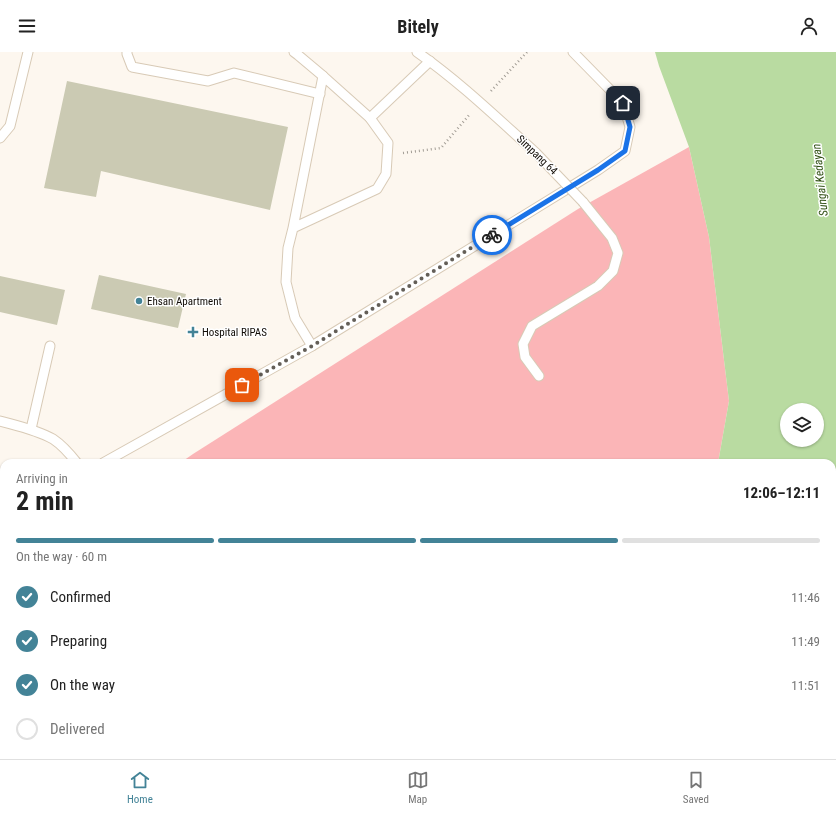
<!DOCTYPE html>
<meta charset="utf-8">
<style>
:root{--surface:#fff;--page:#f2f2f2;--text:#222;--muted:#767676;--line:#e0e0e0;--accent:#438397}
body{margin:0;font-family:"Roboto Condensed",sans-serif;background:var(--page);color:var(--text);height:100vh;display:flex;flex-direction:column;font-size:15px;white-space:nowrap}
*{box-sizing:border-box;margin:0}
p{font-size:13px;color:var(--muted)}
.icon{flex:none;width:22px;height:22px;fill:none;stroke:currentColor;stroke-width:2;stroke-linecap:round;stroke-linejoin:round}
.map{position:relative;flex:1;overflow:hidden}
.side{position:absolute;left:0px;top:407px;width:836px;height:300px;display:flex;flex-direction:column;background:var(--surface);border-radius:12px 12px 0 0;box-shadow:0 1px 3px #0004}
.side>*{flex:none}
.controls{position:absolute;left:780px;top:351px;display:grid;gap:8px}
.controls a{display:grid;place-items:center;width:44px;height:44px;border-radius:50%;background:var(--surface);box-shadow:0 1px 3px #0004;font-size:20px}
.pin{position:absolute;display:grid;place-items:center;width:34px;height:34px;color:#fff;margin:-17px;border-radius:8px;box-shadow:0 2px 6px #0006}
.courier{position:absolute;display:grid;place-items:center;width:40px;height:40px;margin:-20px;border:3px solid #1a73e8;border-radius:50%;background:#fff;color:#222;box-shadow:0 1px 5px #0007}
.overview em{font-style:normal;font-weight:700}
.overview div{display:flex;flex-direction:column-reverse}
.overview{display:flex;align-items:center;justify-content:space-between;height:68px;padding:0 16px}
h1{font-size:26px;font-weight:700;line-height:30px}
.bar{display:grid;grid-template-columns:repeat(4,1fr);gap:6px 4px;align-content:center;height:48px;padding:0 16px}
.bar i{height:5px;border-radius:3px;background:var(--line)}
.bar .on{background:var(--accent)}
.bar p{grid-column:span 4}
ol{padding:0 16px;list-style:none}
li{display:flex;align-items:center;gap:12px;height:44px}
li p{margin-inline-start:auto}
li .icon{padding:4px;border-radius:50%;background:var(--accent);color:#fff;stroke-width:4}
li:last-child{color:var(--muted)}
li i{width:22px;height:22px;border:2px solid var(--line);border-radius:50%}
header{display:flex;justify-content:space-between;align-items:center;height:52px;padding:0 16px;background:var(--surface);font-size:18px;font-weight:700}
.tabs{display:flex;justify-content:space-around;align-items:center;height:56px;border-top:1px solid var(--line);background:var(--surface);font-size:11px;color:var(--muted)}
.tabs a{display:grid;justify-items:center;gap:2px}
.tabs .on{color:var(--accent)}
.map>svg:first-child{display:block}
.green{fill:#fbb5b7}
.water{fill:#b9dba1;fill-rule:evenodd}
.building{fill:#cbcab3}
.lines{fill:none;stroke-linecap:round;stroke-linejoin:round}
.lane-casing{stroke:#d8cab6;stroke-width:11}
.primary-casing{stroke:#d8cab6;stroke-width:24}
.path{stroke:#a29d95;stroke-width:2.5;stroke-dasharray:1 3;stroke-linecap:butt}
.lane{stroke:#fff;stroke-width:9}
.primary{stroke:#fff;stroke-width:22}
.lane-bridge-casing{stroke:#d8cab6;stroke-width:11;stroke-linecap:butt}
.lane-bridge{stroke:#fff;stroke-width:9}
.done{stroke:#645f58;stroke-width:4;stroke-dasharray:0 7.2}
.route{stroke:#1a73e8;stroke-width:5}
.poi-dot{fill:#438397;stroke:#fff;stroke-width:1.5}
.labels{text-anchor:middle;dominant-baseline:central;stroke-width:3;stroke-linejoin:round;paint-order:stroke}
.street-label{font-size:11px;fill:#120d07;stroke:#fff}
.poi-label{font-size:11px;fill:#120d07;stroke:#fff;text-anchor:start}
.water-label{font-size:12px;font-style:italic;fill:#325116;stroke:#fff}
</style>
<header><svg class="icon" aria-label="menu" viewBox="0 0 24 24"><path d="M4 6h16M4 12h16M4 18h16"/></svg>Bitely<svg class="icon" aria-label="person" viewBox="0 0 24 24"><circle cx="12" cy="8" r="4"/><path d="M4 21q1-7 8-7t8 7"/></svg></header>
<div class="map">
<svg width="836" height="707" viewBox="0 0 836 707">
<rect width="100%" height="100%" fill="#fdf7ef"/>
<g class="green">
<polygon points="689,95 709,185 729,349 718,411 180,411 193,402 578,157"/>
<polygon points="4,544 4,703 514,703 502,707 0,707 0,551"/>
</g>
<path class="water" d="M655 0H836V707H700V703H832V411H718L729 349 709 185 689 95 659 14ZM787 358H817V388H787Z"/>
<g class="building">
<polygon points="67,29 288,75 270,158 101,119 96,145 44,136"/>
<polygon points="99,223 186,242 178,276 91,257"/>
<polygon points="0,224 65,238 57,273 0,260"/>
</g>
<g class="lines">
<g class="lane-casing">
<g id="lane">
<polyline points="127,0 127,2 132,15 208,29 234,21 320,42"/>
<polyline points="294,0 298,3 323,24"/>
<path d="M417 0C460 30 498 67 536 101"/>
<polyline points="370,66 430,9"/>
<polyline points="0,86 10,74 28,0"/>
<polyline points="293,176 377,137 386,122 388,91 370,66 323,24 293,176 288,196 286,230 295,266 312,294"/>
<polyline points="539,324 525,305 523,292 532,274 598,234 613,219 618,201 612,186 583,150"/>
<path d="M0 369C18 374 37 378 53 387 62 393 70 402 77 411"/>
<polyline points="31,377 50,294"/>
<polyline points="103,411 312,294 598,118 625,99 630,75 623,51 573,0"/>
<polyline points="0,500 4,496"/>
<polyline points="560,707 562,703"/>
</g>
</g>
<g class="primary-casing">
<g id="primary">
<polyline points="832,634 836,633"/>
<polyline points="832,675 836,673"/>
<polyline points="618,707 630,703"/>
<polyline points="735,707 747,703"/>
</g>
</g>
<g class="path">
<polyline points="491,39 527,0"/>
<polyline points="403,101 441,96 470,62"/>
</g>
<use href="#lane" class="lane"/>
<use href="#primary" class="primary"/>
<g class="lane-bridge-casing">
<polyline id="lane-bridge" points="536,101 583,150"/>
</g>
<use href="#lane-bridge" class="lane-bridge"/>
</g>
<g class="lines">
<polyline class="done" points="242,333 312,294 492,183"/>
<polyline class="route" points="492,183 598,118 625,99 630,75 623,51"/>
</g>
<g class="poi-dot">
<circle cx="139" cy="249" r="4"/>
<path d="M191 274h4v4h4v4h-4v4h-4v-4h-4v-4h4z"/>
</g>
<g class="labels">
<g class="street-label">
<text transform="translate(537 103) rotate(44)">Simpang 64</text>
</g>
<g class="poi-label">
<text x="147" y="249">Ehsan Apartment</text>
<text x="202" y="280">Hospital RIPAS</text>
</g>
<g class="water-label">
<text transform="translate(820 128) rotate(-96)">Sungai Kedayan</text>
</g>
</g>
</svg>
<div class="controls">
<a><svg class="icon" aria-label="layers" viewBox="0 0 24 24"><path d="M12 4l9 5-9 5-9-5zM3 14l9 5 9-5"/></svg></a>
</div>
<div class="pin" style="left:242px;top:333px;background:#ea580c"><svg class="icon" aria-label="bag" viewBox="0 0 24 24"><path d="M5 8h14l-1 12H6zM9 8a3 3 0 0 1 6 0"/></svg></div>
<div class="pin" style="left:623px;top:51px;background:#1f2937"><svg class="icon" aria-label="home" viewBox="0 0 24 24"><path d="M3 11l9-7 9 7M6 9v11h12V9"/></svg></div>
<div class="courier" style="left:492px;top:183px"><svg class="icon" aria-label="bike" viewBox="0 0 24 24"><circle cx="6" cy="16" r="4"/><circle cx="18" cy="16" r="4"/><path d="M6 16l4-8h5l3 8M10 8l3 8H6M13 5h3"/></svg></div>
<section class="side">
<div class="overview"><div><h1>2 min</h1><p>Arriving in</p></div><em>12:06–12:11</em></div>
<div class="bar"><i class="on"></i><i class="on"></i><i class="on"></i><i></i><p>On the way · 60 m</p></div>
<ol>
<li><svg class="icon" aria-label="check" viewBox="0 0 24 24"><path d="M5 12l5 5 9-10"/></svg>Confirmed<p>11:46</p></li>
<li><svg class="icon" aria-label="check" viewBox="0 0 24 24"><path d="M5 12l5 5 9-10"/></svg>Preparing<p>11:49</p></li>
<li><svg class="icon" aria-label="check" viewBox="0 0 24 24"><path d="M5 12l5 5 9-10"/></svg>On the way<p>11:51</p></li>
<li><i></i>Delivered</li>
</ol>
</section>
</div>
<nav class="tabs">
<a class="on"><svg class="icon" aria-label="home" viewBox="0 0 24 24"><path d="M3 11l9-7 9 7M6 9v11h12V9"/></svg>Home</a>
<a><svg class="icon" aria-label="map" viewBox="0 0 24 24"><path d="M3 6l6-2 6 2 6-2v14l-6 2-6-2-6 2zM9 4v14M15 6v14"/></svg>Map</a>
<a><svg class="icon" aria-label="saved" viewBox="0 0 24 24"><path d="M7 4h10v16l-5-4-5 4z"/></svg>Saved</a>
</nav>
